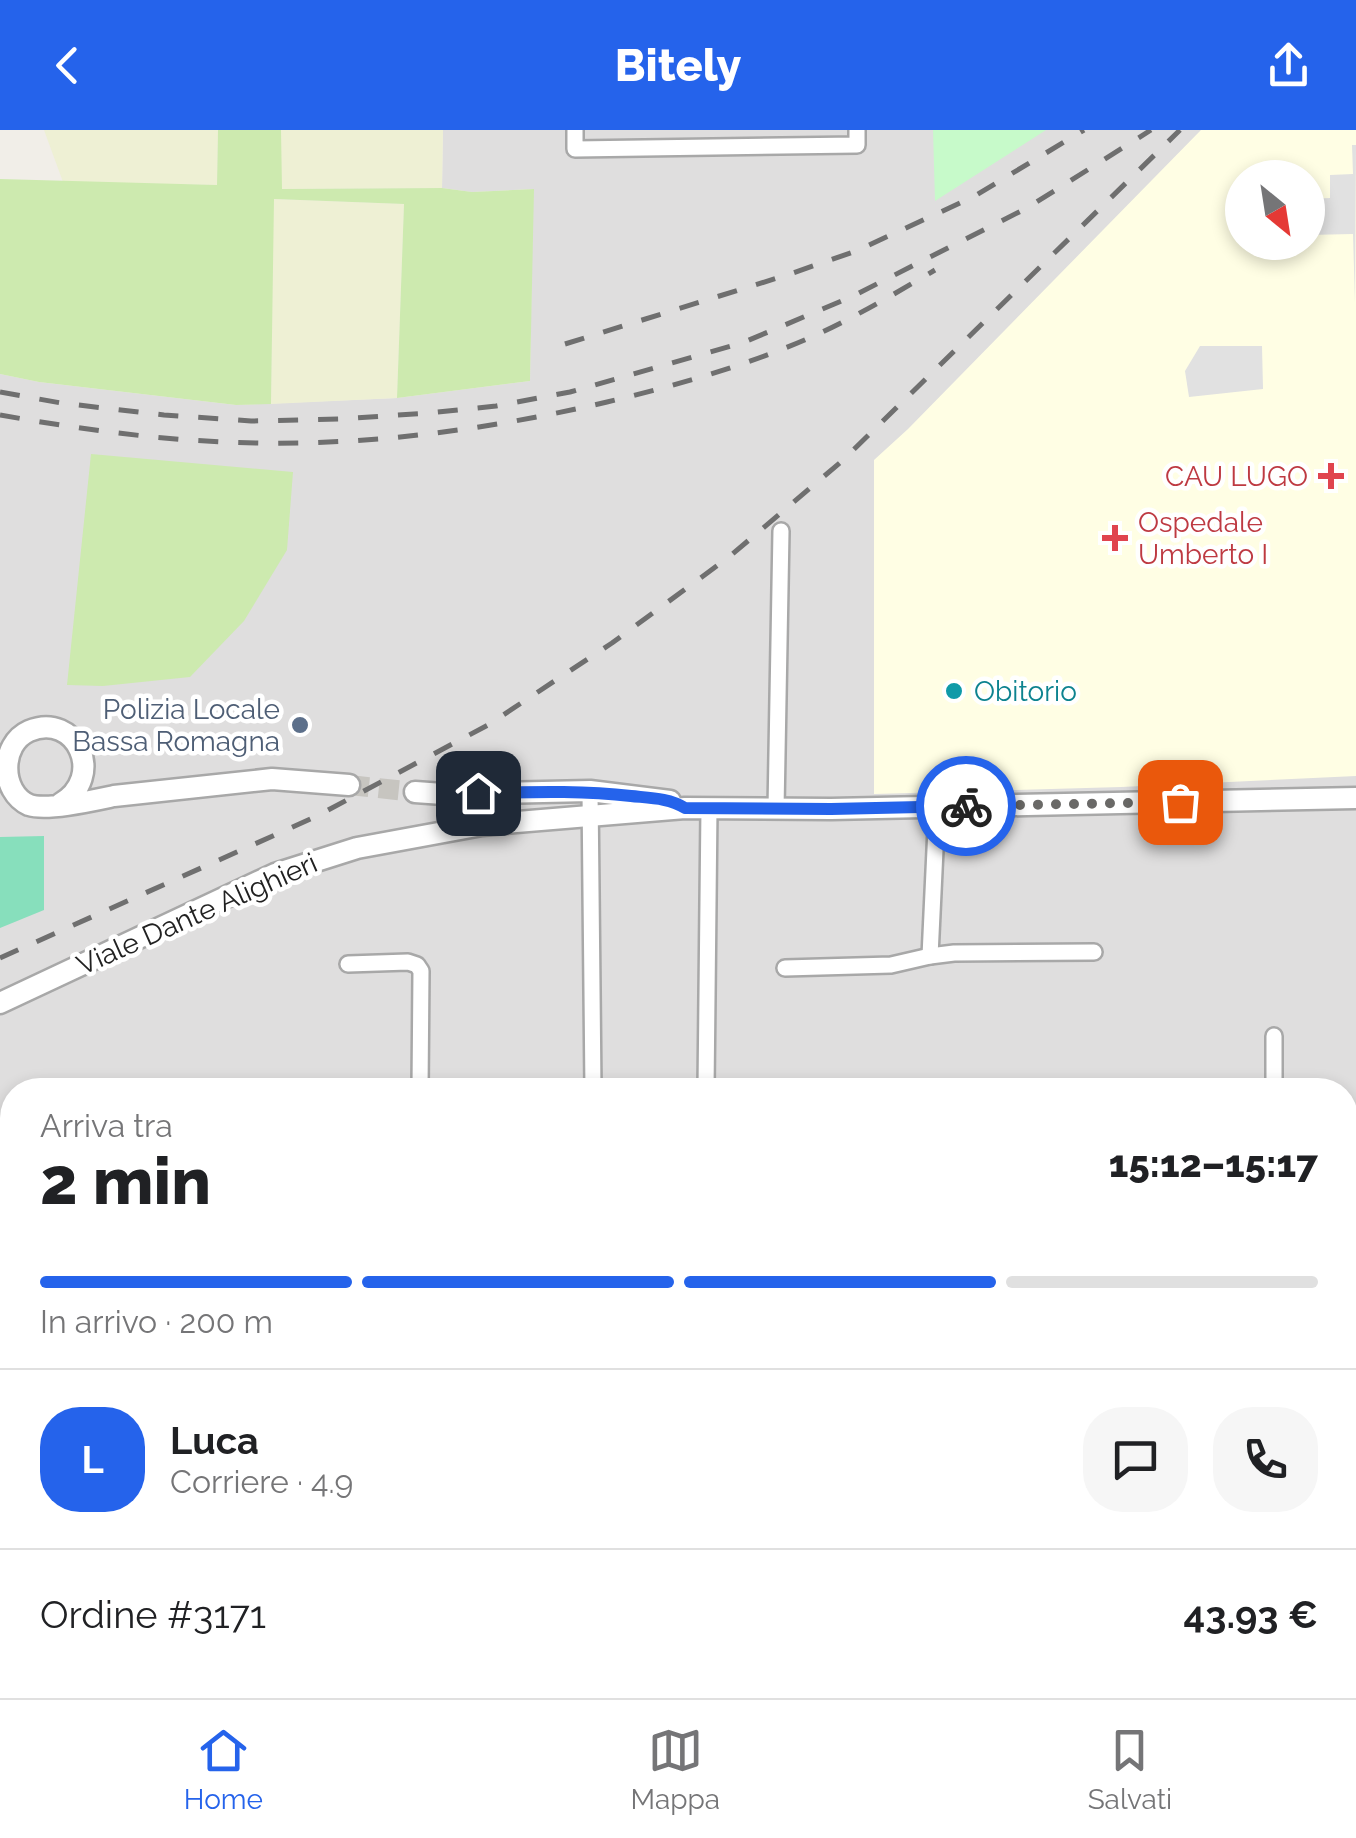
<!DOCTYPE html>
<html lang="it">
<meta charset="utf-8">
<style>
:root{--surface:#fff;--page:#f6f6f6;--text:#202124;--muted:#757577;--line:#e0e0e0;--accent:#2563eb}
body{margin:0;font-family:Raleway,sans-serif;background:var(--page);color:var(--text);height:100vh;display:flex;flex-direction:column;font-size:38px;white-space:nowrap}
*{box-sizing:border-box;margin:0}
p{font-size:32px;color:var(--muted)}
.icon{flex:none;width:55px;height:55px;fill:none;stroke:currentColor;stroke-width:2;stroke-linecap:round;stroke-linejoin:round}
.map{position:relative;flex:1;overflow:hidden}
.details{position:absolute;left:0px;top:948px;width:1358px;height:622px;display:flex;flex-direction:column;background:var(--surface);border-radius:40px 40px 0 0;box-shadow:0 5px 15px #0003}
.details>*{flex:none}
.needle{width:65px;rotate:150deg}
.controls{position:absolute;left:1225px;top:30px;display:grid;gap:20px}
.controls a{display:grid;place-items:center;width:100px;height:100px;border-radius:50%;background:var(--surface);box-shadow:0 5px 15px #0003;font-size:50px}
.pin{position:absolute;display:grid;place-items:center;width:85px;height:85px;color:#fff;margin:-42px;border-radius:20px;box-shadow:0 5px 15px #0006}
.courier{position:absolute;display:grid;place-items:center;width:100px;height:100px;margin:-50px;border:8px solid #2563eb;border-radius:50%;background:#fff;color:#222;box-shadow:0 2px 12px #0007}
.summary em{font-style:normal;font-weight:800}
.summary div{display:flex;flex-direction:column-reverse}
.summary{display:flex;align-items:center;justify-content:space-between;height:170px;padding:0 40px}
h1{font-size:65px;font-weight:800;line-height:75px}
.bar{display:grid;grid-template-columns:repeat(4,1fr);gap:15px 10px;align-content:center;height:120px;padding:0 40px}
.bar i{height:12px;border-radius:8px;background:var(--line)}
.bar .on{background:var(--accent)}
.bar p{grid-column:span 4}
.line{display:flex;align-items:center;gap:25px;padding:0 40px;border-top:2px solid var(--line)}
.line div{flex:1}
.round{display:grid;place-items:center;flex:none;width:105px;height:105px;border-radius:40px;background:var(--page)}
header{display:flex;justify-content:space-between;align-items:center;height:130px;padding:0 40px;background:var(--accent);color:#fff;font-size:45px;font-weight:800}
.menu{display:flex;justify-content:space-around;align-items:center;height:140px;border-top:2px solid var(--line);background:var(--surface);font-size:28px;color:var(--muted)}
.menu a{display:grid;justify-items:center;gap:5px}
.menu .on{color:var(--accent)}
.map>svg:first-child{display:block}
.residential{fill:#dfdede;fill-rule:evenodd}
.education{fill:#fffee4;fill-rule:evenodd}
.farmland{fill:#eef0d4}
.grass{fill:#cdeaaf}
.park{fill:#c7faca}
.pitch{fill:#87dfbc}
.parking{fill:#e1e1e1}
.lines{fill:none;stroke-linecap:round;stroke-linejoin:round}
.tertiary-tunnel{stroke:#c7c5c0;stroke-width:20;stroke-dasharray:20 10;stroke-linecap:butt}
.minor-casing{stroke:#a8a8a8;stroke-width:20}
.tertiary-casing{stroke:#a8a8a8;stroke-width:25}
.minor{stroke:#fff;stroke-width:15}
.tertiary{stroke:#fff;stroke-width:20}
.rail{stroke:#6f6f6f;stroke-width:5;stroke-dasharray:20 20;stroke-linecap:butt}
.done{stroke:#6a6967;stroke-width:10;stroke-dasharray:0 18}
.route{stroke:#2563eb;stroke-width:12}
.health-dot{fill:#e0444e;stroke:#fff;stroke-width:4}
.culture-dot{fill:#0f9aa8;stroke:#fff;stroke-width:4}
.service-dot{fill:#5c6f8a;stroke:#fff;stroke-width:4}
.labels{text-anchor:middle;dominant-baseline:central;stroke-width:9;stroke-linejoin:round;paint-order:stroke}
.health-label{font-size:28px;fill:#be3a42;stroke:#fff;text-anchor:end}
.culture-label{font-size:28px;fill:#0d838f;stroke:#fff;text-anchor:start}
.service-label{font-size:28px;fill:#4e5e75;stroke:#fff;text-anchor:end}
.street-label{font-size:28px;fill:#212121;stroke:#fff}
</style>
<header><svg class="icon" aria-label="back" viewBox="0 0 24 24"><path d="M15 5l-7 7 7 7"/></svg>Bitely<svg class="icon" aria-label="share" viewBox="0 0 24 24"><path d="M12 15V3M7 8l5-5 5 5M5 13v7h14v-7"/></svg></header>
<div class="map">
<svg width="1356" height="1568" viewBox="0 0 1356 1568">
<rect width="100%" height="100%" fill="#f1eee8"/>
<path class="residential" d="M443 0H1356V1568H0V244L39 252 236 275 397 268 530 251 533 59 472 62 442 58ZM1242 48H1308V112H1242ZM12 960H1345V1558H12Z"/>
<path class="education" d="M1201 0H1356V646L1121 657 874 664V330L908 299ZM1242 48H1308V112H1242Z"/>
<g class="farmland">
<polygon points="44,0 218,0 217,55 63,52"/>
<polygon points="281,0 443,0 442,58 281,59"/>
<polygon points="273,69 404,74 397,268 271,274"/>
</g>
<g class="grass">
<polygon points="218,0 281,0 282,59 442,58 472,62 534,59 530,251 397,268 404,74 274,69 271,274 236,275 39,252 0,244 0,49 217,55"/>
<polygon points="91,324 293,342 287,420 244,491 190,547 103,556 67,555"/>
</g>
<polygon class="park" points="933,0 1046,0 935,71"/>
<polygon class="pitch" points="44,706 44,780 0,798 0,707"/>
<g class="parking">
<polygon points="1352,15 1356,15 1355,173 1353,104 1308,105 1308,69 1330,68 1330,45 1353,44"/>
<polygon points="1200,216 1262,216 1263,259 1189,267 1185,241"/>
</g>
<g class="lines">
<polyline class="tertiary-tunnel" points="349,655 415,662"/>
<g class="minor-casing">
<g id="minor">
<polyline points="575,0 575,19 857,15 857,0"/>
<polyline points="590,661 593,960"/>
<polyline points="776,679 781,401"/>
<polyline points="930,826 937,677"/>
<polyline points="348,834 408,832 417,835 421,841 420,960"/>
<polyline points="785,838 891,835 930,826 954,823 1094,822"/>
<polyline points="1274,906 1274,960"/>
<polyline points="706,960 709,678"/>
<polyline points="0,1027 12,1027"/>
<polyline points="1345,1180 1356,1180"/>
<polyline points="0,1249 12,1249"/>
<polyline points="1345,1536 1356,1536"/>
<polyline points="759,1558 762,1568"/>
<polyline points="127,1568 158,1558"/>
<polyline points="777,1568 780,1558"/>
</g>
</g>
<g class="tertiary-casing">
<g id="tertiary">
<polyline points="415,662 457,665"/>
<polyline points="446,664 590,661 670,671"/>
<path d="M60 674C107 647 76 581 29 601 0 614 0 662 29 675 47 681 95 670 114 666L272 649 349 655"/>
<polyline points="0,873 275,744 357,718 482,695 685,678 831,679 1356,668"/>
</g>
</g>
<use href="#minor" class="minor"/>
<use href="#tertiary" class="tertiary"/>
<g class="rail">
<polyline points="565,214 787,145 856,121 973,67 1084,0"/>
<polyline points="0,262 61,273 164,285 251,291 339,289 429,283 496,276 570,262 742,213 851,167 1027,78 1151,0"/>
<path d="M0 285C74 298 150 309 225 312 354 318 482 301 607 272 678 255 749 235 816 205 857 186 896 163 935 140"/>
<polyline points="0,828 315,687 488,595 612,513 729,427 842,331 1180,0"/>
</g>
</g>
<g class="lines">
<polyline class="done" points="966,676 1180,672"/>
<path class="route" d="M478 663C530 662 580 660 631 666 650 668 669 668 685 678L831 679 966 676"/>
</g>
<g class="health-dot">
<path d="M1326 331h10v10h10v10h-10v10h-10v-10h-10v-10h10z"/>
<path d="M1110 393h10v10h10v10h-10v10h-10v-10h-10v-10h10z"/>
</g>
<circle class="culture-dot" cx="954" cy="561" r="10"/>
<circle class="service-dot" cx="300" cy="595" r="10"/>
<g class="labels">
<g class="health-label">
<text x="1308" y="346">CAU LUGO</text>
<text x="1138" y="392" text-anchor="start">Ospedale<tspan x="1138" dy="32">Umberto I</tspan></text>
</g>
<g class="culture-label">
<text x="974" y="561">Obitorio</text>
</g>
<g class="service-label">
<text x="280" y="579">Polizia Locale<tspan x="280" dy="32">Bassa Romagna</tspan></text>
</g>
<g class="street-label">
<text transform="translate(197 784) rotate(-24)">Viale Dante Alighieri</text>
</g>
</g>
</svg>
<div class="controls">
<a><svg class="needle" viewBox="-14 -14 28 28"><path d="M0-13l5 13h-10z" fill="#e53935"/><path d="M0 13l5-13h-10z" fill="#757577"/></svg></a>
</div>
<div class="pin" style="left:1180px;top:672px;background:#ea580c"><svg class="icon" aria-label="bag" viewBox="0 0 24 24"><path d="M5 8h14l-1 12H6zM9 8a3 3 0 0 1 6 0"/></svg></div>
<div class="pin" style="left:478px;top:663px;background:#1f2937"><svg class="icon" aria-label="home" viewBox="0 0 24 24"><path d="M3 11l9-7 9 7M6 9v11h12V9"/></svg></div>
<div class="courier" style="left:966px;top:676px"><svg class="icon" aria-label="bike" viewBox="0 0 24 24"><circle cx="6" cy="16" r="4"/><circle cx="18" cy="16" r="4"/><path d="M6 16l4-8h5l3 8M10 8l3 8H6M13 5h3"/></svg></div>
<section class="details">
<div class="summary"><div><h1>2 min</h1><p>Arriva tra</p></div><em>15:12–15:17</em></div>
<div class="bar"><i class="on"></i><i class="on"></i><i class="on"></i><i></i><p>In arrivo · 200 m</p></div>
<div class="line" style="height:180px"><b class="round" style="background:var(--accent);color:#fff">L</b><div><b>Luca</b><p>Corriere · 4.9</p></div><a class="round"><svg class="icon" aria-label="chat" viewBox="0 0 24 24"><path d="M4 5h16v11H9l-5 4z"/></svg></a><a class="round"><svg class="icon" aria-label="phone" viewBox="0 0 24 24"><path d="M5 4h4l2 5-3 2q2 4 5 5l2-3 5 2v4C11 20 4 13 5 4z"/></svg></a></div>
<div class="line" style="height:130px"><div>Ordine #3171</div><b>43.93 €</b></div>
</section>
</div>
<nav class="menu">
<a class="on"><svg class="icon" aria-label="home" viewBox="0 0 24 24"><path d="M3 11l9-7 9 7M6 9v11h12V9"/></svg>Home</a>
<a><svg class="icon" aria-label="map" viewBox="0 0 24 24"><path d="M3 6l6-2 6 2 6-2v14l-6 2-6-2-6 2zM9 4v14M15 6v14"/></svg>Mappa</a>
<a><svg class="icon" aria-label="saved" viewBox="0 0 24 24"><path d="M7 4h10v16l-5-4-5 4z"/></svg>Salvati</a>
</nav>
